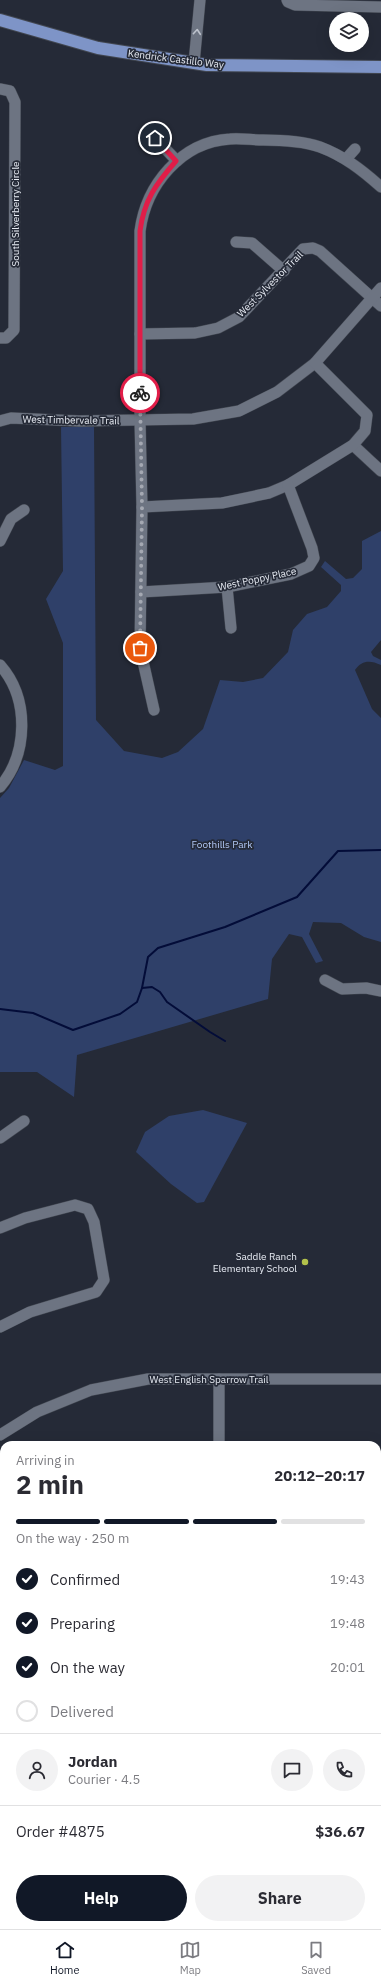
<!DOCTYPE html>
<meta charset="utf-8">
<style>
:root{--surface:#fff;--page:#f2f2f3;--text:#2b2b33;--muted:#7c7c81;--line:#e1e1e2;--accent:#111827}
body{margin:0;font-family:"IBM Plex Sans",sans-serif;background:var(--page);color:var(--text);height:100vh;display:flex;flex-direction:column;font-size:15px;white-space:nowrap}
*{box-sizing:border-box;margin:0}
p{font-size:13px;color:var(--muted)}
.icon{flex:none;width:22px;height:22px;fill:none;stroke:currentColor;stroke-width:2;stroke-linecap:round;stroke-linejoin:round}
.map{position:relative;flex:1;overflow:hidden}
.drawer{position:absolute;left:0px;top:1441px;width:381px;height:488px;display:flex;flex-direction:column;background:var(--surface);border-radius:12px 12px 0 0;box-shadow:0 4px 16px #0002}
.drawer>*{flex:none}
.tools{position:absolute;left:329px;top:12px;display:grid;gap:8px}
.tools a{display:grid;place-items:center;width:40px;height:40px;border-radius:50%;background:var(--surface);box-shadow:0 4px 16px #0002;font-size:20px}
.pin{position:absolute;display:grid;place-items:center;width:34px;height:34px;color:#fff;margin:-17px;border:2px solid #fff;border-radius:50%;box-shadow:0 1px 4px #0007}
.courier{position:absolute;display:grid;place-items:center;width:40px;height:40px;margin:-20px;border:3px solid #e11d48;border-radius:50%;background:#fff;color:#222;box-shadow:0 1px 5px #0007}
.headline em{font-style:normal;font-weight:700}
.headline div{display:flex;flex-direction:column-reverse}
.headline{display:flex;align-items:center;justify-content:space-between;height:68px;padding:0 16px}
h1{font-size:26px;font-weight:700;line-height:30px}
.bar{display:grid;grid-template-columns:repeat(4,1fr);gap:6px 4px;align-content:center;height:48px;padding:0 16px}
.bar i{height:5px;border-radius:3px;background:var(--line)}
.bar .current{background:var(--accent)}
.bar p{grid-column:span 4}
.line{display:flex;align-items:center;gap:10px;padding:0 16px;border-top:1px solid var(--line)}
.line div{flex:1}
.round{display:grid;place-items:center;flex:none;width:42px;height:42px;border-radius:21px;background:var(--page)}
ol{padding:0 16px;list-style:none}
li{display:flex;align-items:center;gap:12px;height:44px}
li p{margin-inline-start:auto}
li .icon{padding:4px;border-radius:50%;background:var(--accent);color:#fff;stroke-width:4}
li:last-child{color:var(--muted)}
li i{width:22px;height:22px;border:2px solid var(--line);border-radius:50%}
.button{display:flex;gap:8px;margin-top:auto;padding:8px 16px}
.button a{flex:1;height:46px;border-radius:24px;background:var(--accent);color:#fff;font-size:16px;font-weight:700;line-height:46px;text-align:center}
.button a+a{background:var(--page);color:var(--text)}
.tabs{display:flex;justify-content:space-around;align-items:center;height:56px;border-top:1px solid var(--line);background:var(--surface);font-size:11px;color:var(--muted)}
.tabs a{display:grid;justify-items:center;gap:2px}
.tabs .current{color:var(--accent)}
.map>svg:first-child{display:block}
.green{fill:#2f4069}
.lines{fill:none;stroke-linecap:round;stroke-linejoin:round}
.stream{stroke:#030c38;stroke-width:2}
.minor-casing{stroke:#424751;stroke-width:12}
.major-casing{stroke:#424751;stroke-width:14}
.minor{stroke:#6d7482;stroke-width:11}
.major{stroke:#7e94c7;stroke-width:12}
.oneway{stroke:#bdc2cc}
.done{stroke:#a4a8b2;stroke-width:4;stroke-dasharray:0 7.2}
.route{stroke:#e11d48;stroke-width:5}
.poi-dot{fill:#b3c24b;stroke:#252a37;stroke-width:1.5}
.labels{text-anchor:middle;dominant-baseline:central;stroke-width:3.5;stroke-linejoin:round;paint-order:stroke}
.street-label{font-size:10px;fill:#e8ecf4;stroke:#252a37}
.park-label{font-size:10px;fill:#b2c8f6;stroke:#252a37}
.poi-label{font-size:10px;fill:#e8ecf4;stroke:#252a37;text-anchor:end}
</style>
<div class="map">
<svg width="381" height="1929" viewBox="0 0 381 1929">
<rect width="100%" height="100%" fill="#252a37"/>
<g class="green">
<path d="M61 427H94L96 720 124 751 162 758 178 752 203 729 220 680 243 682 263 678 288 652 293 630 307 614 327 607 341 591V585L321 567 325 561 346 579 353 578 362 569V541L381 531V640L371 652 373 656 381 660V665C370 660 362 660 355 670L372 709 381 718V942L364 937 341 923 313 922 309 934 323 961 316 963 302 937 289 934 272 959 268 999 77 1055 74 1097 37 1072H0V798L9 788 24 760 55 770 63 766V643L46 599 63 571Z"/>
<polygon points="203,1110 247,1123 204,1202 197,1203 171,1184 136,1152 145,1132 169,1116"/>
</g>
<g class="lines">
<g class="stream">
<polyline points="142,988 152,987 160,992 167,1002 210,1032 225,1041"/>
<polyline points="0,1009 33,1013 73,1030 120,1014 137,1002 142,988 148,957 158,948 225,927 297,897 338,851 381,850"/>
</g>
<g class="minor-casing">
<g id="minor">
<polyline points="287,0 288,2 295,5 381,7"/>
<polyline points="194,63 200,0"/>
<polyline points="0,89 10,91 15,102 14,330 6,338 0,338"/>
<polyline points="155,138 177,161"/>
<polyline points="346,159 355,149"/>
<polyline points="236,242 252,243 284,271"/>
<polyline points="140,334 195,333 218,328 239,317 303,249 313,248 320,251 381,306"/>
<polyline points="0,421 11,418 79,421 193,419 239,411 277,392 315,363 381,288"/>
<polyline points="353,445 381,471"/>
<polyline points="142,507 222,503 269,493 288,485 353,445 365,431 367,415 315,363"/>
<polyline points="0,541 11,519 24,510"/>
<polyline points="227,587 231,628"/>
<polyline points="141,592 227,587 291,574 309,566 314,558 312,548 288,485"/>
<path d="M0 665C30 699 28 754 0 787"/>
<path d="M154 710 140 648 142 507 140 420V231C146 185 181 142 230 139 241 138 252 140 263 140 282 140 302 141 320 147 344 156 362 170 381 187"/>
<polyline points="325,980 342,989 366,988 381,991"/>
<polyline points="0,1138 24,1121"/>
<polyline points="0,1228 25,1218 75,1205 88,1209 94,1222 104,1280 96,1292 30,1312 0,1327"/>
<polyline points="219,1379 219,1445"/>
<polyline points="0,1435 37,1412 91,1390 148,1379 381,1379"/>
<polyline points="377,1472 381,1472"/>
<polyline points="377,1560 381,1559"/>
<polyline points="0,1576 4,1570"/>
<polyline points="377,1652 381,1652"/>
<polyline points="0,1844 4,1845"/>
<polyline points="377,1895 381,1893"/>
<polyline points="300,1925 301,1927 324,1925"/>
<polyline points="212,1929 212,1925"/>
</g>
</g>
<g class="major-casing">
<g id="major">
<polyline points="0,20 98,48 207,65 381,67"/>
<polyline points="0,1773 4,1773"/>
<polyline points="377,1806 381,1806"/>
</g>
</g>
<use href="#minor" class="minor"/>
<use href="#major" class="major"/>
</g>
<defs><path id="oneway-chevron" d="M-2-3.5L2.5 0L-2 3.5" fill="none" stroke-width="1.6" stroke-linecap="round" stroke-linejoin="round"/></defs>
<use class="oneway" href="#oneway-chevron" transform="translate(197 32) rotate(-85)"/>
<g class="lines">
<polyline class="done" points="140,393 142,507 140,648"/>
<path class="route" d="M140 393V231C144 200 156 184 176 161L155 138"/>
</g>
<circle class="poi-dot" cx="305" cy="1262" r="4"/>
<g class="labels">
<g class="street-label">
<text transform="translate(176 59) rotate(7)">Kendrick Castillo Way</text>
<text transform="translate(15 214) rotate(-90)">South Silverberry Circle</text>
<text transform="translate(270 284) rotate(-45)">West Sylvestor Trail</text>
<text transform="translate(71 420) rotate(1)">West Timbervale Trail</text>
<text transform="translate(257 579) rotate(-12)">West Poppy Place</text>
<text x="209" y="1379">West English Sparrow Trail</text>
</g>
<g class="park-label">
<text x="222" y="844">Foothills Park</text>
</g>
<g class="poi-label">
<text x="297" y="1256">Saddle Ranch<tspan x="297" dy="12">Elementary School</tspan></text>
</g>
</g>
</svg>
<div class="tools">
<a><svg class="icon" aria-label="layers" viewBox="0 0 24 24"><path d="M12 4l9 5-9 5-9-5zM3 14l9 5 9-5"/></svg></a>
</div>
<div class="pin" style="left:140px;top:648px;background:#ea580c"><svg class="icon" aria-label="bag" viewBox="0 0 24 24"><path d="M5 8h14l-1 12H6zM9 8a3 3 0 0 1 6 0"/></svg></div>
<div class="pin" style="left:155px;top:138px;background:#1f2937"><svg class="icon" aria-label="home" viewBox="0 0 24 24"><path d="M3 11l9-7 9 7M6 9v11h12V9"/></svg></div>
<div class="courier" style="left:140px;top:393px"><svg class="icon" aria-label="bike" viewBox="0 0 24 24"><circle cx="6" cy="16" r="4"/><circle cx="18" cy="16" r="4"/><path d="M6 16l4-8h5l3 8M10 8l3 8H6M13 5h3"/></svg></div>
<section class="drawer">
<div class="headline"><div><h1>2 min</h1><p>Arriving in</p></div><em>20:12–20:17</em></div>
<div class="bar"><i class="current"></i><i class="current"></i><i class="current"></i><i></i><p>On the way · 250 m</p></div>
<ol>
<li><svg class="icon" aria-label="check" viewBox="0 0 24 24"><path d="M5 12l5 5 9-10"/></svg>Confirmed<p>19:43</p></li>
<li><svg class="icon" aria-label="check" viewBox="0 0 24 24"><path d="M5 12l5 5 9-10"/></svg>Preparing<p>19:48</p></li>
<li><svg class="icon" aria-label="check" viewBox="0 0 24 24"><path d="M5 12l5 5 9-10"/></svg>On the way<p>20:01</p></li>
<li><i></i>Delivered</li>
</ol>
<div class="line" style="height:72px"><a class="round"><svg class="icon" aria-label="person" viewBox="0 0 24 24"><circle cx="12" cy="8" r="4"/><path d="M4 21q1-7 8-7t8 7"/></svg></a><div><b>Jordan</b><p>Courier · 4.5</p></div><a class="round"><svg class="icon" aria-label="chat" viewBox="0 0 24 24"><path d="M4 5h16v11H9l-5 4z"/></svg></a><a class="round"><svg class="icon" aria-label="phone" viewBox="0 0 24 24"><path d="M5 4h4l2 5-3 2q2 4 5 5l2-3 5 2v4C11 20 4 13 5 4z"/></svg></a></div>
<div class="line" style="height:52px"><div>Order #4875</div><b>$36.67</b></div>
<div class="button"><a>Help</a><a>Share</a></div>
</section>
</div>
<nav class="tabs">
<a class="current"><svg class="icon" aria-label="home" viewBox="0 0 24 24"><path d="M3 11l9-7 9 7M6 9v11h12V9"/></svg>Home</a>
<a><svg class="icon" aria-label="map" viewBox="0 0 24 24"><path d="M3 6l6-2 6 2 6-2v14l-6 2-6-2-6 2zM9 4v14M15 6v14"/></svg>Map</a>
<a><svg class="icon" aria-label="saved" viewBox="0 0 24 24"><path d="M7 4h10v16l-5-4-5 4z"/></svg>Saved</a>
</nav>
